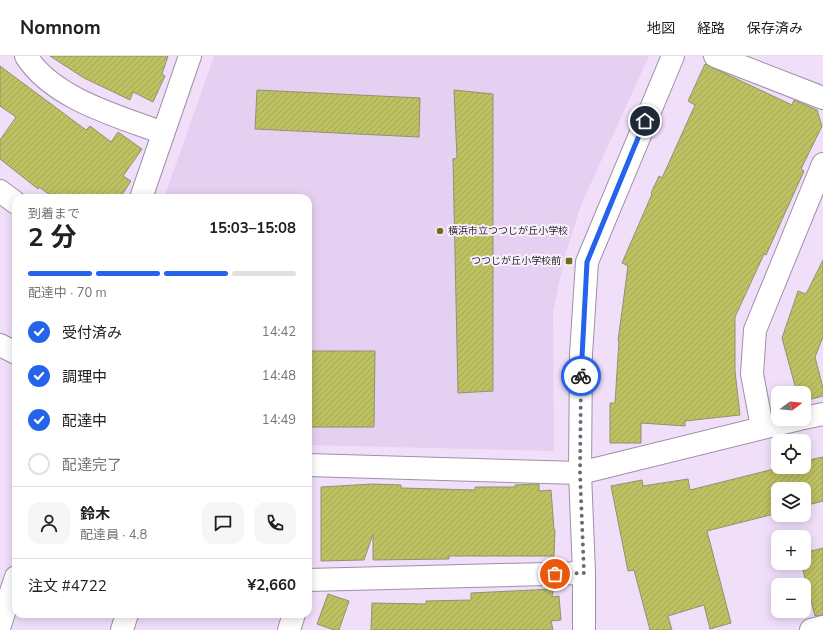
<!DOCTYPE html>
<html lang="ja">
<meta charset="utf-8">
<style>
:root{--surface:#fff;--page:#f6f6f6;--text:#202124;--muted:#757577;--line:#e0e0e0;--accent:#2563eb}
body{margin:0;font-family:"Nunito Sans","Noto Sans JP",sans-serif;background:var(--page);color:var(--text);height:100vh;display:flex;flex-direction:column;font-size:15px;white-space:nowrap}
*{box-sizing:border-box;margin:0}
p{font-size:13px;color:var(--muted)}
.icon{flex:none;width:22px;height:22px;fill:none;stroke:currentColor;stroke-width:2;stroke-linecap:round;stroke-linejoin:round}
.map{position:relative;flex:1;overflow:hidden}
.panel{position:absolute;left:12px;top:138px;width:300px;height:424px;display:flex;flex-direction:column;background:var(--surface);border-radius:12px;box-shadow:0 2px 10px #0003}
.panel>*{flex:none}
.needle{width:26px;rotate:74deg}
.fabs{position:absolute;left:771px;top:330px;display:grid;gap:8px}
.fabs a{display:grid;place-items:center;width:40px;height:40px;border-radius:8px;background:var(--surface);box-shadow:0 2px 10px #0003;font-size:20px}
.pin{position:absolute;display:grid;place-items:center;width:34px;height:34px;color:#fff;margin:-17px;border:2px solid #fff;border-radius:50%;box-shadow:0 1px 4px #0007}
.courier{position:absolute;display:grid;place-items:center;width:40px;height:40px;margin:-20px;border:3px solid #2563eb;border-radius:50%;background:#fff;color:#222;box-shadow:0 1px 5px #0007}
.head em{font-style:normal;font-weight:700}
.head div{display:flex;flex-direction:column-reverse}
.head{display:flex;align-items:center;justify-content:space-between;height:68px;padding:0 16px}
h1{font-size:26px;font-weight:700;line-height:30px}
.bar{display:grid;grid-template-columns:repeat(4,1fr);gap:6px 4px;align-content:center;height:48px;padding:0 16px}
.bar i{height:5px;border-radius:3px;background:var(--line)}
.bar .on{background:var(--accent)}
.bar p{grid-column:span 4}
.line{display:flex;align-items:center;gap:10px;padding:0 16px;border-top:1px solid var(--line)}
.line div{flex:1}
.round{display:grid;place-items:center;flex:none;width:42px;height:42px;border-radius:12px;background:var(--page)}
ol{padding:0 16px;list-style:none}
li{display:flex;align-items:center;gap:12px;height:44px}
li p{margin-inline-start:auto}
li .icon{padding:4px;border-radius:50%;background:var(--accent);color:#fff;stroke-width:4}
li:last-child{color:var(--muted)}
li i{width:22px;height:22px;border:2px solid var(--line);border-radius:50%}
header{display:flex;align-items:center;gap:24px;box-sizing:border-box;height:56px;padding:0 20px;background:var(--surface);border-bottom:1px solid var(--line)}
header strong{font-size:19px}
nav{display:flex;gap:22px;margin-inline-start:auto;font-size:14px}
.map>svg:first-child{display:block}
.built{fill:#e6d0f1}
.building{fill:url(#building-hatch);stroke:#909275}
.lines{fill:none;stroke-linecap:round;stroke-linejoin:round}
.minor-casing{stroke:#a08fa8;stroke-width:24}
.minor{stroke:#fff;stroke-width:22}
.done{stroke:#716676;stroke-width:4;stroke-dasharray:0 7.2}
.route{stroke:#2563eb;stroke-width:5}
.poi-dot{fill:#6f7014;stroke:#f8f0fb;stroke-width:1.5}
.labels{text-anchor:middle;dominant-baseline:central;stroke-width:4;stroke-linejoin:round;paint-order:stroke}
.poi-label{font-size:10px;fill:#2c252f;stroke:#f8f0fb;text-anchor:start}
</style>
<header>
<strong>Nomnom</strong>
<nav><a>地図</a><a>経路</a><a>保存済み</a></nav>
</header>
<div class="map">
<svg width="823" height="574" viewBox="0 0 823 574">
<defs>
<pattern id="building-hatch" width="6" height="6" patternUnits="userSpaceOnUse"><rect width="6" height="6" fill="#bec162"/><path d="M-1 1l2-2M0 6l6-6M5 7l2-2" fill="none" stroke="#a3a655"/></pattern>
</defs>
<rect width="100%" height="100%" fill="#f1dffa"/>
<polygon class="built" points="214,0 649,0 581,149 565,200 553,256 554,395 308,389 308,142 164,142"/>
<g class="building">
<polygon points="50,0 168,0 162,18 165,20 153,46 133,36 130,44 84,22"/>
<polygon points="705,8 792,49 794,44 817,54 822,70 801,113 804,115 766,199 764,198 735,261 735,315 740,359 685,365 685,370 641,367 641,387 610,387 610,347 615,347 619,285 618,285 628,210 622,207 652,138 651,137 659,120 662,122 695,49 688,45"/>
<polygon points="0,10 86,74 90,70 111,86 118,76 142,93 123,120 131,125 120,142 54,142 39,131 38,133 0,103 0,84 16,61 0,50"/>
<polygon points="257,34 420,42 419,81 255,73"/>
<polygon points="454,34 493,38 493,335 458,337 453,103 457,102"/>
<polygon points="823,204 823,281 815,301 823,332 823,340 804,345 804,337 797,337 782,282 798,235 806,238"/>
<polygon points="308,295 375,295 374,371 308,371"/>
<polygon points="823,401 823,445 804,450 804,433 778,433 778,457 707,475 731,567 710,573 704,549 668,560 672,574 650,574 634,514 628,515 611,430 642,424 643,430 688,423 690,434 782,411 804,411 804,405"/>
<polygon points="372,428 401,429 401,432 475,434 475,431 515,431 515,429 539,428 539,435 551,434 554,473 555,474 554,500 449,500 449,503 373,504 373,478 364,504 321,505 321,431"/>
<polygon points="823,492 823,559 815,560 801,507 804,507 804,497"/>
<polygon points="553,533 552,541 559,540 561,564 551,565 553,574 371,574 372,547 426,548 426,545 471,544 471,537"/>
<polygon points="328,538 349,545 339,574 334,574 317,568"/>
</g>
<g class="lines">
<g class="minor-casing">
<g id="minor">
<path d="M26 0C53 43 118 60 163 77"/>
<polyline points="715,0 823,42"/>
<polyline points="0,135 16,147"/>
<polyline points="141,142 190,0"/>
<polyline points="0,289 16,297"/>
<polyline points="804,362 823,358"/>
<polyline points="762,371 752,318 755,274 823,108"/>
<polyline points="308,409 580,417 799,363"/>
<polyline points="308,524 584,517"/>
<polyline points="0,569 16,521"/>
<polyline points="122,574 127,558"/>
<polyline points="289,574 294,558"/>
<polyline points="584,574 584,517 580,417 581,298 587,206 673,0"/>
<polyline points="811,574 823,571"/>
</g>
</g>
<use href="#minor" class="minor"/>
</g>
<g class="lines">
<polyline class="done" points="555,518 584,517 580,417 581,320"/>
<polyline class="route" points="581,320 587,206 645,65"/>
</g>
<g class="poi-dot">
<circle cx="440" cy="175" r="4"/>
<rect x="565" y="201" width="8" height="8" rx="2"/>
</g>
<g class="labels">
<g class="poi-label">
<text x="448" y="175">横浜市立つつじが丘小学校</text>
<text x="561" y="205" text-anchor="end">つつじが丘小学校前</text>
</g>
</g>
</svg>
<div class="fabs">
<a><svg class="needle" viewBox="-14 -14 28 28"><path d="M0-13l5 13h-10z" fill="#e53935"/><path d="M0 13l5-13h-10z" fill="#757577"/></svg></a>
<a><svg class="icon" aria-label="locate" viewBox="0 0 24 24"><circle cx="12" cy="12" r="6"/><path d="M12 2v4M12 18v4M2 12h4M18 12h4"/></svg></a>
<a><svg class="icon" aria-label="layers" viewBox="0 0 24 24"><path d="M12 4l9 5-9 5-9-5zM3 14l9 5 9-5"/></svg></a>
<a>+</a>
<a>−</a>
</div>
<div class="pin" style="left:555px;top:518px;background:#ea580c"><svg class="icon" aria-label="bag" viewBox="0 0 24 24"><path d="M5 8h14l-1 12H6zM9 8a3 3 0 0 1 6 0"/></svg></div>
<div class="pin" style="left:645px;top:65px;background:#1f2937"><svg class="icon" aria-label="home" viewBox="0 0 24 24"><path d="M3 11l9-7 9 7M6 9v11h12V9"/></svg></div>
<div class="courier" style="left:581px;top:320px"><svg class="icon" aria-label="bike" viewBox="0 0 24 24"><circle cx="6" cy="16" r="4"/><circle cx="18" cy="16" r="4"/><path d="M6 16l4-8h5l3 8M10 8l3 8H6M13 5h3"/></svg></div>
<section class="panel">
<div class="head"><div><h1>2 分</h1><p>到着まで</p></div><em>15:03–15:08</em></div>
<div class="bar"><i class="on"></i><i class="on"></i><i class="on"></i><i></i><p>配達中 · 70 m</p></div>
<ol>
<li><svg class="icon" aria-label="check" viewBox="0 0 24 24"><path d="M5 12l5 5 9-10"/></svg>受付済み<p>14:42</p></li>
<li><svg class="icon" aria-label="check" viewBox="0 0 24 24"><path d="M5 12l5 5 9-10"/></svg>調理中<p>14:48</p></li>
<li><svg class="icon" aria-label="check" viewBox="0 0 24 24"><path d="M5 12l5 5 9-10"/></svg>配達中<p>14:49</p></li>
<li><i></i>配達完了</li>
</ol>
<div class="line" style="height:72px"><a class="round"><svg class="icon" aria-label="person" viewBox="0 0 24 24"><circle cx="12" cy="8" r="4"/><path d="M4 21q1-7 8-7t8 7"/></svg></a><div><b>鈴木</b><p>配達員 · 4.8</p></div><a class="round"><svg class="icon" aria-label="chat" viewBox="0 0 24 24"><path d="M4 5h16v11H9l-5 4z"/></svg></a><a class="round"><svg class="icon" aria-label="phone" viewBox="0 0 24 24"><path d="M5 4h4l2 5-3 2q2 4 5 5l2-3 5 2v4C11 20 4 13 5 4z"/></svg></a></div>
<div class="line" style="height:52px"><div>注文 #4722</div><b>¥2,660</b></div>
</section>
</div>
